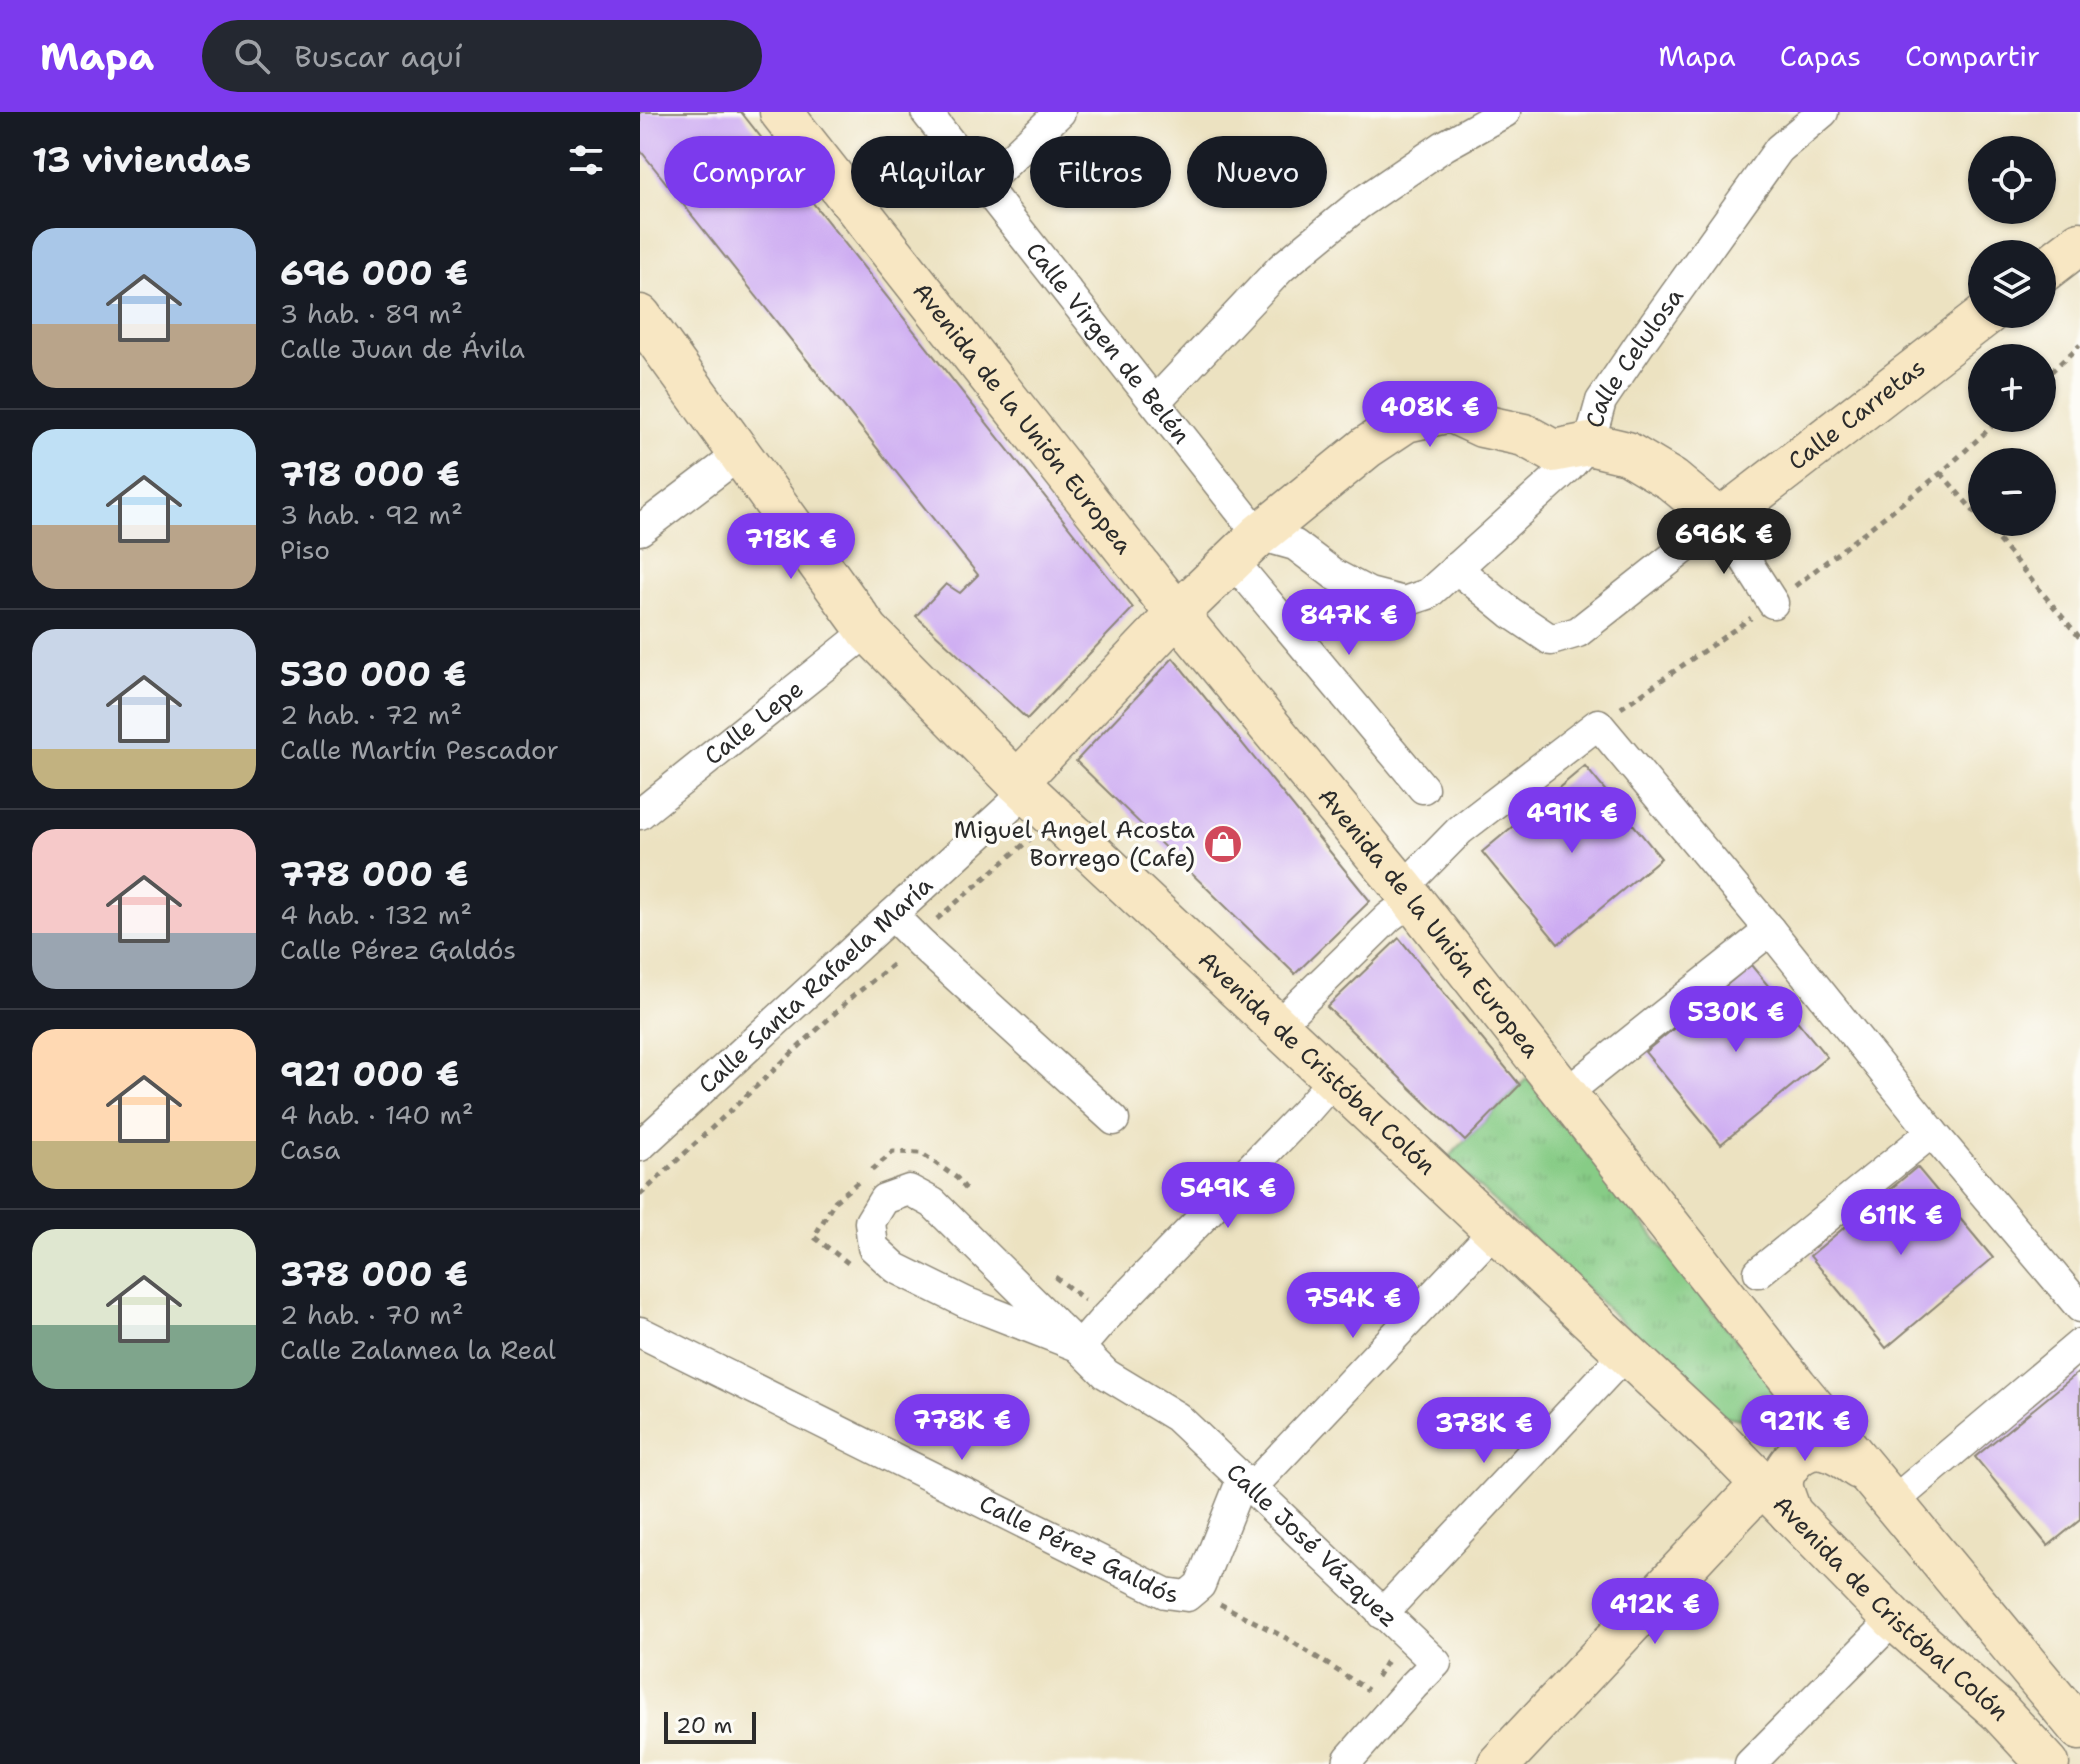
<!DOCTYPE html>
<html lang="es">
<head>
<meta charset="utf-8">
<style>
  :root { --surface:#171b24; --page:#242831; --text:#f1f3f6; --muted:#9ea1a6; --line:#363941; --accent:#7c3aed }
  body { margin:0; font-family:"Shantell Sans",sans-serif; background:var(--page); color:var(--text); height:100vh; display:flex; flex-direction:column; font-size:30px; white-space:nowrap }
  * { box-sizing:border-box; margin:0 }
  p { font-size:26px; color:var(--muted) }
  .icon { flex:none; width:44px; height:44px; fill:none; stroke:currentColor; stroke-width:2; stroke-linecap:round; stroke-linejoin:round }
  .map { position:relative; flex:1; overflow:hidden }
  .panel { display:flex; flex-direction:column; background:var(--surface); width:640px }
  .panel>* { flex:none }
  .guide { position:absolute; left:24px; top:24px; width:760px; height:72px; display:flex; gap:16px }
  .fabs { position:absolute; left:1328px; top:24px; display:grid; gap:16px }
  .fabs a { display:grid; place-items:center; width:88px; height:88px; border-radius:50%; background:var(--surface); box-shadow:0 2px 6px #0004; font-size:40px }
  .scale { position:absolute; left:24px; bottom:20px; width:92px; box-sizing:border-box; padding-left:8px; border:4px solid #2b2b2b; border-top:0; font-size:22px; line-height:28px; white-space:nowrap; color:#2b2b2b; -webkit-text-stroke:6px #fdfcf7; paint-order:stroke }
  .price { position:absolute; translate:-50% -68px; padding:0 18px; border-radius:28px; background:var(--accent); color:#fff; font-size:26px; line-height:52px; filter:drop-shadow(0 2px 4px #0008) }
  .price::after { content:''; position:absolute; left:50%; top:48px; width:24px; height:18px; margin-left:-12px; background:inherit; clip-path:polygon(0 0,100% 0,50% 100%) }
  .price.on { background:#222; color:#fff }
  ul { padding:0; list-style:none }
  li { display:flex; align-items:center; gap:24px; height:200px; padding:0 32px }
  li+li { border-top:2px solid var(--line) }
  li span { display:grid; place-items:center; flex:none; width:224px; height:160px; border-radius:24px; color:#555 }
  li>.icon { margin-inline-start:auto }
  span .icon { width:96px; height:96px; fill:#fffc; stroke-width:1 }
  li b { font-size:34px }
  h2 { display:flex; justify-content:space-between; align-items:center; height:96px; padding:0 32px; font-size:34px }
  .pill { padding:0 28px; border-radius:36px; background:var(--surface); box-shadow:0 2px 6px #0004; font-size:28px; line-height:72px }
  .pill.on { background:var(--accent); color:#fff }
  header { display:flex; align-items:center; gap:48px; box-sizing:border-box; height:112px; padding:0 40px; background:var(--accent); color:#fff }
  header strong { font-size:38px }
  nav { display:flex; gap:44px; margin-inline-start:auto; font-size:28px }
  .search { width:560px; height:72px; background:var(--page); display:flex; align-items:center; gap:20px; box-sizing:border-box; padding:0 28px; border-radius:44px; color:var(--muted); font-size:30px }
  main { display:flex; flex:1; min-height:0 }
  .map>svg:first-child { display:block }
  .grass { fill:url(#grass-tufts); stroke:#597c58; stroke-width:2 }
  .building { fill:#cdacf2 }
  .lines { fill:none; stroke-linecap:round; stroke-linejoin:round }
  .street-casing { stroke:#8c8676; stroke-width:33 }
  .secondary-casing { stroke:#8c8676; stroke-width:45 }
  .path { stroke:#8c8676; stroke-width:5; stroke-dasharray:6 6; stroke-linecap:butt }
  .street { stroke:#fff; stroke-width:30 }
  .secondary { stroke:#f8e7c3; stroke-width:42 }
  .labels { text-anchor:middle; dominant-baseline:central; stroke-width:7; stroke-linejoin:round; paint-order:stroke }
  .street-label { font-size:24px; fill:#2b2b2b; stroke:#fdfcf7 }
  .poi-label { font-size:24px; fill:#2b2b2b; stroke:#fdfcf7; text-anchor:end }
</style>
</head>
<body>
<header>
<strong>Mapa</strong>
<div class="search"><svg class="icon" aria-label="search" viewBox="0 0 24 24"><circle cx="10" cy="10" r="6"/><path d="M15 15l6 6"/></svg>Buscar aquí</div>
<nav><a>Mapa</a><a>Capas</a><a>Compartir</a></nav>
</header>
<main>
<section class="panel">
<h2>13 viviendas<svg class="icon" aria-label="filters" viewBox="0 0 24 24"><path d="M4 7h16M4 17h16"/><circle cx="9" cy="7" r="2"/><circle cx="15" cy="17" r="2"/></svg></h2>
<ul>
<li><span style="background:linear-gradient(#a9c7e8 60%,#b9a48a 0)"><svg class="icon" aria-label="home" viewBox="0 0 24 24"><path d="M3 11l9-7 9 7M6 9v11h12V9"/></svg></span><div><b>696 000 €</b><p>3 hab. · 89 m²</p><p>Calle Juan de Ávila</p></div></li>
<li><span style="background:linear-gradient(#bfe0f5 60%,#b9a48a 0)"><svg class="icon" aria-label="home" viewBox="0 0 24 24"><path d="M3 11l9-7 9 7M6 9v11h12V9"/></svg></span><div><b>718 000 €</b><p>3 hab. · 92 m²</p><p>Piso</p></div></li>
<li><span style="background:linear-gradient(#c9d6e8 75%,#c2b280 0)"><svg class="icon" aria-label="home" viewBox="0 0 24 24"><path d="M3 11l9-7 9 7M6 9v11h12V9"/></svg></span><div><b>530 000 €</b><p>2 hab. · 72 m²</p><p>Calle Martín Pescador</p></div></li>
<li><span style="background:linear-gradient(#f6c9c9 65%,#9aa5b1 0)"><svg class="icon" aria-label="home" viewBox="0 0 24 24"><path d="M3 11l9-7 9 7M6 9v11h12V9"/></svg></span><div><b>778 000 €</b><p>4 hab. · 132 m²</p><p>Calle Pérez Galdós</p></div></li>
<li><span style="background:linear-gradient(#ffd9b3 70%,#c2b280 0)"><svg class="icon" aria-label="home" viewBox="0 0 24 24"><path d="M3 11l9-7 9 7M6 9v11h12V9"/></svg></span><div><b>921 000 €</b><p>4 hab. · 140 m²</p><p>Casa</p></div></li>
<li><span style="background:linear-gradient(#dfe7d0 60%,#7fa58c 0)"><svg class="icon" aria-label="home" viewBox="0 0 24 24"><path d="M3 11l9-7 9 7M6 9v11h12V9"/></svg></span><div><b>378 000 €</b><p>2 hab. · 70 m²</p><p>Calle Zalamea la Real</p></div></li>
</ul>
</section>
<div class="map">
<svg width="1440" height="1652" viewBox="0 0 1440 1652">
  <defs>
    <pattern id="grass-tufts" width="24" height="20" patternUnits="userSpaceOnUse" patternTransform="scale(2)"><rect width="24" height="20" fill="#87cc86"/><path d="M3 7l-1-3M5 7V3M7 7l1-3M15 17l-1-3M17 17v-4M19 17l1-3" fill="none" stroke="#75af74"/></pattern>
  </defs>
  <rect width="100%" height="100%" fill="#fdfcf7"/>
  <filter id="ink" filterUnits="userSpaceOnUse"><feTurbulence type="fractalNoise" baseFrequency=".0125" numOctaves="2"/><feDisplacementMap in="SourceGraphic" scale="16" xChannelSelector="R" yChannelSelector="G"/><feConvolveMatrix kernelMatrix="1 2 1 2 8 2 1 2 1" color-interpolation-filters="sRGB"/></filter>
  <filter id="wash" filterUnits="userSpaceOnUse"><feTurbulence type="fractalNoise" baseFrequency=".006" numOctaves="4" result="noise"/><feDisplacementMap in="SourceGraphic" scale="32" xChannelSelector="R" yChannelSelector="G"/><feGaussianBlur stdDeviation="1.8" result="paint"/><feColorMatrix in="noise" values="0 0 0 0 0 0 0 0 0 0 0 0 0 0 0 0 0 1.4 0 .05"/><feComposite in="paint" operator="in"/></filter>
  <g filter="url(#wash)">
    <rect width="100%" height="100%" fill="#ece2c1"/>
    <!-- grass -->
    <path class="grass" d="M887,966L1136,1277L1125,1312L1080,1303L808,1046Z"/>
    <g id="blocks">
      <!-- building -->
      <path class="building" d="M0,0H101L493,496L387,607L276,504L306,472L320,481L338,463L0,38Z
        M533,546L730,789L655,862L436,649Z
        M945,654L1021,746L918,832L842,740Z
        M759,826L880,973L825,1029L687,895Z
        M1111,853L1187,945L1081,1032L1005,940Z
        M1277,1055L1353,1146L1246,1236L1170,1144Z
        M1440,1259V1408L1408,1434L1335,1345Z"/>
    </g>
  </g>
  <g filter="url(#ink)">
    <use href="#blocks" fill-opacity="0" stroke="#8c8676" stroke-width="2"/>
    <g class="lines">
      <!-- street casing -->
      <g class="street-casing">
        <g id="street">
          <path id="s1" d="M286,0L619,423L655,433L695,463L729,481L764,490L788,482L929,355L949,332L961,289L1001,230L1139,37L1183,0"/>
          <path d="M344,72L420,0"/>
          <path d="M515,290L641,156L719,92L804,34L865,0"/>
          <path d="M0,418L100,342"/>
          <path d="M593,449L783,676"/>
          <path d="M816,456L871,501L911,528L938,520L1080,408L1133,491"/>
          <path id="s2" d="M0,702L228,519"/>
          <path d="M763,776L820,718L958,612L1130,818L1292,1020L1440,1195"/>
          <path d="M252,803L280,831L474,1008"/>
          <path d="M638,913L749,805L772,788"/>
          <path d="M925,982L1130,818"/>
          <path id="s3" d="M0,1034L387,679"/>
          <path d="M1119,1160L1292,1020"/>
          <path id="s4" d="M0,1220L525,1481L547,1484L560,1473L602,1367"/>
          <path id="s5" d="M440,1235L325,1190L256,1156L233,1135L230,1110L244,1087L269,1078L293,1091L466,1262L537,1305L796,1551L773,1574L709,1647L708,1652"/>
          <path d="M440,1235L466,1205L667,998L695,966"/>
          <path d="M611,1376L855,1118"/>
          <path d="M1253,1390L1440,1232"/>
          <path d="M742,1502L986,1241"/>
          <path d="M1110,1652L1254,1507"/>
        </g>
      </g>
      <!-- secondary casing -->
      <g class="secondary-casing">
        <g id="secondary">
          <path id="s6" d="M141,0L537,502L763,776L1156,1274L1440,1617"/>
          <path d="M1402,160L1440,131"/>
          <path id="s7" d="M0,204L228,519L377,670L1082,1331L1254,1507L1359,1599L1408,1652"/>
          <path id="s8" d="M377,670L537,502L619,423L727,335L766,309L810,299L842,314L884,323L913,339L949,332L987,341L1032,368L1080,408L1347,202"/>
          <path d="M1150,1401C1148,1392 1141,1379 1142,1370C1142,1362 1148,1354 1153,1348C1175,1325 1199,1341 1219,1356"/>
          <path d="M859,1652L1123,1371"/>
        </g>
      </g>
      <!-- path -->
      <path class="path" d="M1402,268L1440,233
        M1301,361L1342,409
        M1343,410L1440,526
        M1155,474L1301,361L1361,306
        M981,596L1111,506
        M297,807L390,727
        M232,1058L253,1040L281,1041L317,1066L326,1077
        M0,1083L211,886L257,849
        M208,1151L174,1125L195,1089L218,1070
        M415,1165L445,1188
        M580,1492L648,1527L728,1578
        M737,1565L748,1547"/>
      <!-- street -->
      <use href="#street" class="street"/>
      <!-- secondary -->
      <use href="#secondary" class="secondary"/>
    </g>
  </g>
  <!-- icons -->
  <defs>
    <g id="shop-disc" transform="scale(2)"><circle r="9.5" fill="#d1495b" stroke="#fdfcf7"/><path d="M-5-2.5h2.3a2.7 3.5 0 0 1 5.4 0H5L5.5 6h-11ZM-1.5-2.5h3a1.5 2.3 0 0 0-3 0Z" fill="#fff"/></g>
  </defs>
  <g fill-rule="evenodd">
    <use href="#shop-disc" x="583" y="732"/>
  </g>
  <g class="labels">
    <!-- street labels -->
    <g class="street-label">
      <text stroke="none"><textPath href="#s1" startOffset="294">Calle Virgen de Belén</textPath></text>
      <text stroke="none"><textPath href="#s1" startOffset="1044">Calle Celulosa</textPath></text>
      <text stroke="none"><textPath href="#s8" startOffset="1052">Calle Carretas</textPath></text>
      <text stroke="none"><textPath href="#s6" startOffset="390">Avenida de la Unión Europea</textPath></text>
      <text stroke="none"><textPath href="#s2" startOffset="146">Calle Lepe</textPath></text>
      <text stroke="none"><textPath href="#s6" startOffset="1038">Avenida de la Unión Europea</textPath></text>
      <text stroke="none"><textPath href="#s3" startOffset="238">Calle Santa Rafaela María</textPath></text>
      <text stroke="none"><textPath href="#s7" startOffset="1012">Avenida de Cristóbal Colón</textPath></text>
      <text stroke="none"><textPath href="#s4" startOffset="490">Calle Pérez Galdós</textPath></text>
      <text stroke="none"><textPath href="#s5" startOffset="850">Calle José Vázquez</textPath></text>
      <text stroke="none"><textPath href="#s7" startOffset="1804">Avenida de Cristóbal Colón</textPath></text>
    </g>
    <!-- poi labels -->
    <g class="poi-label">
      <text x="555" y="718">Miguel Angel Acosta<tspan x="555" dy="28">Borrego (Cafe)</tspan></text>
    </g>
  </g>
</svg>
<div class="fabs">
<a><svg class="icon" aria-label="locate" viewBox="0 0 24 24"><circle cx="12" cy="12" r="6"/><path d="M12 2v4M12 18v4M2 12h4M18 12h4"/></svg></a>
<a><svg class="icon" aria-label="layers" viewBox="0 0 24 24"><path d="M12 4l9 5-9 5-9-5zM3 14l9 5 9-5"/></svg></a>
<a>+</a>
<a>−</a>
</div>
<div class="scale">20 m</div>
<b class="price" style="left:790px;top:337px">408K €</b>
<b class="price on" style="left:1084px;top:464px">696K €</b>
<b class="price" style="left:151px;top:469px">718K €</b>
<b class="price" style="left:709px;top:545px">847K €</b>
<b class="price" style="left:932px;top:743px">491K €</b>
<b class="price" style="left:1096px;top:942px">530K €</b>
<b class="price" style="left:588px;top:1118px">549K €</b>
<b class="price" style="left:1261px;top:1145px">611K €</b>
<b class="price" style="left:713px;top:1228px">754K €</b>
<b class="price" style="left:322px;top:1350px">778K €</b>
<b class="price" style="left:1165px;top:1351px">921K €</b>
<b class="price" style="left:844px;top:1353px">378K €</b>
<b class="price" style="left:1015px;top:1534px">412K €</b>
<div class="guide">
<a class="pill on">Comprar</a>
<a class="pill">Alquilar</a>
<a class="pill">Filtros</a>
<a class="pill">Nuevo</a>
</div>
</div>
</main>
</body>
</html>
